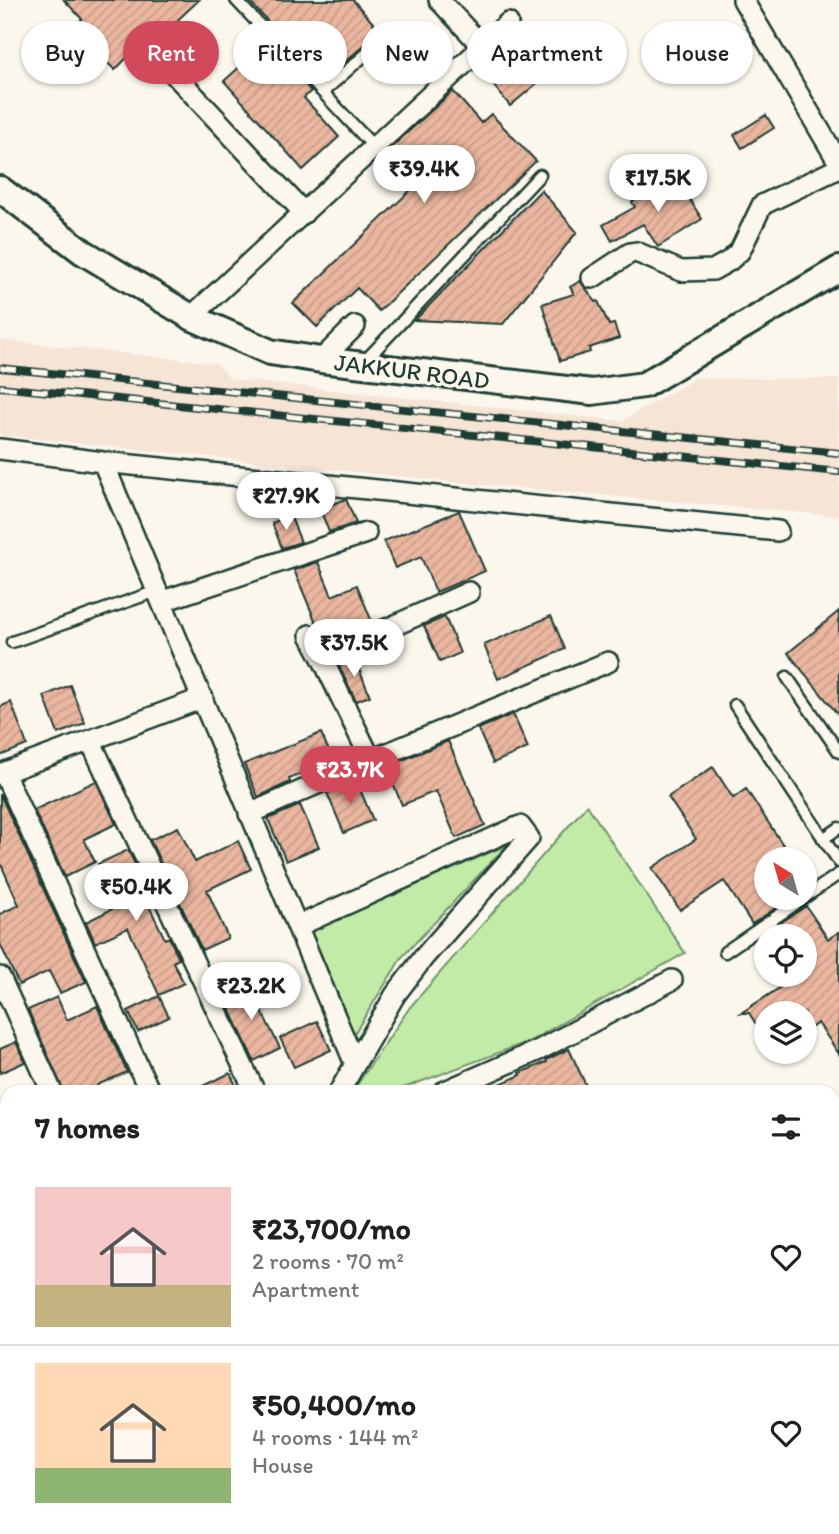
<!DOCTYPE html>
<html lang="en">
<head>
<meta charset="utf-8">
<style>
  :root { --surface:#fff; --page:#f2f2f2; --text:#202124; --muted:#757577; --line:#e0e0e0; --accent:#d1495b }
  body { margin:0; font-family:Itim,sans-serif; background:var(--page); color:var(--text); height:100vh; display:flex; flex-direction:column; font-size:26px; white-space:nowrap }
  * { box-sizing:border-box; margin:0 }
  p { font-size:23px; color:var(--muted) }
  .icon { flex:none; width:38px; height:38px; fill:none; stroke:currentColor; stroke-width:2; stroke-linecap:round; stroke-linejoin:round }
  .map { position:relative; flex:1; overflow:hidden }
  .side { position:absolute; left:0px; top:1085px; width:840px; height:450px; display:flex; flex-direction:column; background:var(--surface); border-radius:21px 21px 0 0; box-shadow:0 2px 5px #0004 }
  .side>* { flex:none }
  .top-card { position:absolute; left:21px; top:21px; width:798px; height:63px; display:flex; gap:14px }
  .needle { width:46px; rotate:323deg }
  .tools { position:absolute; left:754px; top:847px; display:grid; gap:14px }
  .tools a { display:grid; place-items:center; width:63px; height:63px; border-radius:50%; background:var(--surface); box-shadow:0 2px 5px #0004; font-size:35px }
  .price { position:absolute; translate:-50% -60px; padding:0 16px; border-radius:24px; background:#fff; color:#222; font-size:23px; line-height:46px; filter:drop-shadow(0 2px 4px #0008) }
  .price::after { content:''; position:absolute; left:50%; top:42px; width:21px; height:16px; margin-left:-10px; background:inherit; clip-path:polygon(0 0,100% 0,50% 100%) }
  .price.selected { background:var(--accent); color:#fff }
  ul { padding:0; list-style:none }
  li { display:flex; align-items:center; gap:21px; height:175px; padding:0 35px }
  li+li { border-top:2px solid var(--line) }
  li span { display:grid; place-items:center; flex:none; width:196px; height:140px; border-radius:0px; color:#555 }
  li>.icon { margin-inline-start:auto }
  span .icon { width:84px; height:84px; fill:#fffc; stroke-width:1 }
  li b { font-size:30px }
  h2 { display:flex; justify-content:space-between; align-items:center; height:84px; padding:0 35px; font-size:30px }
  .tag { padding:0 24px; border-radius:32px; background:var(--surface); box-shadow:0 2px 5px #0004; font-size:24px; line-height:63px }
  .tag.selected { background:var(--accent); color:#fff }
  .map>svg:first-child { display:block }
  .built { fill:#f6e4d5 }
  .grass { fill:url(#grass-tufts); stroke:#70946e; stroke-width:2 }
  .park { fill:#c2eba7; stroke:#70946e; stroke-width:2 }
  .building { fill:url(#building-hatch); stroke:#1f3d34; stroke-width:2 }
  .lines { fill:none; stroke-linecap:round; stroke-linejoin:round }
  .service-casing { stroke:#1f3d34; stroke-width:15 }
  .minor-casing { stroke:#1f3d34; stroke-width:24 }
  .tertiary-casing { stroke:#1f3d34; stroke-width:30 }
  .service { stroke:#fbf7ec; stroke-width:10 }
  .minor { stroke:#fbf7ec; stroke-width:19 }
  .tertiary { stroke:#fbf7ec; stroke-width:24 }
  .rail-casing { stroke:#1f3d34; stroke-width:8 }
  .rail { stroke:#fbf7ec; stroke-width:5; stroke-dasharray:16; stroke-linecap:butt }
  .labels { text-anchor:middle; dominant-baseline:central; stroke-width:7; stroke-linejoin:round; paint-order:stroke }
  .street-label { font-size:24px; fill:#1f3d34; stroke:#fbf7ec }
</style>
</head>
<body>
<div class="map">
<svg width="839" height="1534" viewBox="0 0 839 1534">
  <defs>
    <pattern id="grass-tufts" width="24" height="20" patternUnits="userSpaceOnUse" patternTransform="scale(1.75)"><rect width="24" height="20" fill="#c2eba7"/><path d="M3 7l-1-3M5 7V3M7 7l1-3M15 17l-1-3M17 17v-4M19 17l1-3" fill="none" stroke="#a6ca90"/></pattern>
    <pattern id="building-hatch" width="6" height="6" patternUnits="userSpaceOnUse" patternTransform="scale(1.75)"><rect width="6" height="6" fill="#ebb69f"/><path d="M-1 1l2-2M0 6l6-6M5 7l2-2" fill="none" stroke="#c99d8a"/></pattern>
  </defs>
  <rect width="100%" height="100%" fill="#fbf7ec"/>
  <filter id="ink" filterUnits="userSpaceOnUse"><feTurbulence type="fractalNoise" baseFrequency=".0143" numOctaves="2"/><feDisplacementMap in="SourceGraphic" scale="14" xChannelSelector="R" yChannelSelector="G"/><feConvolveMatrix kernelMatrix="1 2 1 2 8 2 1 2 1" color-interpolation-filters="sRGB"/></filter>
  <g filter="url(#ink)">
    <!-- built -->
    <path class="built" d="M0,340L216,363L230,379L622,421L696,378L839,379V516L472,484L0,435Z"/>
    <!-- grass -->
    <path class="grass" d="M78,1528H220L224,1534H80Z"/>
    <!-- park -->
    <path class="park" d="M587,805L685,953L530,1041L393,1092H352L410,1007Z
      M507,845L402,957L354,1034L311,931Z"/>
    <!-- building -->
    <path class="building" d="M64,0H199L151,45L145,39L115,70L72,29L82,19Z
      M248,0H353L380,31L323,81Z
      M266,43L311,91L304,98L339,137L303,170L224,81Z
      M507,49L525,70L536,60L548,74L510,106L481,70Z
      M453,91L481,123L491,114L536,161L379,311L357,288L317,327L293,303L414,187L385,153Z
      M766,115L774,128L742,148L734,135Z
      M677,176L685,190L684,191L702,219L658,247L643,224L612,241L603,225L635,207L632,202Z
      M541,190L577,232L503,324L415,320Z
      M580,281L596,302L598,301L609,325L614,324L619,338L589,348L590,352L560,361L542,304L574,294L570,287Z
      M346,499L356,523L329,532L320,509Z
      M459,511L485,571L436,592L421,557L395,568L384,541Z
      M290,515L301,542L282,548L272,523Z
      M318,562L332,596L357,585L372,622L328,642L317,625L294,570Z
      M839,611V716L788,653Z
      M551,616L565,649L498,679L484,645Z
      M445,617L460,653L440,662L424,626Z
      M354,657L370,696L356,701L338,664Z
      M70,685L85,723L58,734L44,696Z
      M11,702L27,745L0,756V707Z
      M513,714L528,748L493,763L478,729Z
      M321,733L333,760L289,779L290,782L258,797L244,764Z
      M448,741L485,825L456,838L436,791L402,805L386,767Z
      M713,767L733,798L746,789L787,851L774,859H766V898H791L752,924L724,881L680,910L652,868L696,839L668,797Z
      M356,780L373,820L344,833L327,793Z
      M96,781L116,824L84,839L95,862L65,877L34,810Z
      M0,794L86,982L60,993L49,971L19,985L0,944V914L19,905L0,862Z
      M300,805L319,847L286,861L268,819Z
      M178,827L195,862L238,841L251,869L207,890L228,938L202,950L150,840Z
      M128,850L139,872L134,875L165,939L169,937L179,959L173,962L184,983L159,995L128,928L95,943L86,922L118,906L98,864Z
      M806,906L828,939L839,932V1054L818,1023L805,1032V1013H766V1040L749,1013H741L790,981L786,975H805V936H761Z
      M247,982L280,1048L254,1061L223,994Z
      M159,996L169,1017L138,1032L128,1011Z
      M57,997L67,1020L97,1006L127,1072L97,1085L100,1092H64L28,1010Z
      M317,1021L331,1050L294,1067L280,1038Z
      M16,1042L25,1062L0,1073V1049Z
      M569,1049L589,1092H481L521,1075L520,1073L547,1062L546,1060Z
      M230,1073L239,1092H190Z"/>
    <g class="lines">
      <!-- service casing -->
      <g class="service-casing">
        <path id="service" d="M236,0L374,147
          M323,92L374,47
          M364,362L540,175
          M12,642L157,591
          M787,677L839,752
          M735,705L839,862
          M823,839L839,828
          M805,897L839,874
          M725,952L804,898
          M0,1512L7,1506
          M70,1528L73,1534"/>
      </g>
      <!-- minor casing -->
      <g class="minor-casing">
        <path id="minor" d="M439,0L482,46
          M743,0L839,163
          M162,61L304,213
          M592,278L630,253L636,252L681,271L713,270L729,261L740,251L762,205L839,168
          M191,317L508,23
          M321,360L355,326
          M0,449L103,462L778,531
          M103,462L355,1064
          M163,601L366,533
          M310,635L322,658
          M91,742L255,1092
          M371,760L608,662
          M4,773L150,1092
          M0,774L203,698
          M249,814L371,760L322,658L469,592
          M298,926L520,826L529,838L424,957L395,995L339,1092
          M0,977L52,1092
          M443,1092L539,1050L672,980
          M0,1251L7,1266
          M0,1397L7,1394
          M833,1440L839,1449
          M229,1528L233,1534
          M333,1528L336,1534
          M438,1528L442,1534
          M555,1528L559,1534
          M636,1528L640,1534
          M775,1528L779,1534"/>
      </g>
      <!-- tertiary casing -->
      <g class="tertiary-casing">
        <path id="tertiary" d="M0,189L83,252L191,317L270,352L321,360L592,392L644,385L839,269"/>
      </g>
      <!-- service -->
      <use href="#service" class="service"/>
      <!-- minor -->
      <use href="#minor" class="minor"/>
      <!-- tertiary -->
      <use href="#tertiary" class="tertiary"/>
      <!-- rail casing -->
      <g class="rail-casing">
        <path id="rail" d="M0,368L839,453
          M0,387L839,472"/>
      </g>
      <!-- rail -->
      <use href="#rail" class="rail"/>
    </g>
  </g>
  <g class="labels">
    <!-- street labels -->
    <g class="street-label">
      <text transform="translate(412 371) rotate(7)">JAKKUR ROAD</text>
    </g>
  </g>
</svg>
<div class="tools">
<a><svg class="needle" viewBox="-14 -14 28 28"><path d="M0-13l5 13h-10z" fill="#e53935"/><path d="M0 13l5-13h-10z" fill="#757577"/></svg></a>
<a><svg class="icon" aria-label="locate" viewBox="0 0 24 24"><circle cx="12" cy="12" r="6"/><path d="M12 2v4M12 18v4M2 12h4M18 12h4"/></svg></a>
<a><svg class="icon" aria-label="layers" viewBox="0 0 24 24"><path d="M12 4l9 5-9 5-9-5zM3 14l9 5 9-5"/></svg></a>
</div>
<b class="price" style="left:424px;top:205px">₹39.4K</b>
<b class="price" style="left:658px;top:214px">₹17.5K</b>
<b class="price" style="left:286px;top:532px">₹27.9K</b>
<b class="price" style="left:354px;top:679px">₹37.5K</b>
<b class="price selected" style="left:350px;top:806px">₹23.7K</b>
<b class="price" style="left:136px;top:923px">₹50.4K</b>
<b class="price" style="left:251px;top:1022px">₹23.2K</b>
<div class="top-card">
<a class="tag">Buy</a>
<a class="tag selected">Rent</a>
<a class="tag">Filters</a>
<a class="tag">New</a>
<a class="tag">Apartment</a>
<a class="tag">House</a>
</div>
<section class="side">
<h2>7 homes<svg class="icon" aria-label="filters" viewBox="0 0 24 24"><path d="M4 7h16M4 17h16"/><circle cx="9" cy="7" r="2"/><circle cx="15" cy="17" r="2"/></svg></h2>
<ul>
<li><span style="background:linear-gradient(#f6c9c9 70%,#c2b280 0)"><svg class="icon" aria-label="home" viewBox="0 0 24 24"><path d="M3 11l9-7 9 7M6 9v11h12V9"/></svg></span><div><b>₹23,700/mo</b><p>2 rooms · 70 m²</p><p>Apartment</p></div><svg class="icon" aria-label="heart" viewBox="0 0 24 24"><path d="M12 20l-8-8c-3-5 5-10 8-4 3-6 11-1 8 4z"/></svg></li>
<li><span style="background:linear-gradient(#ffd9b3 75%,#8fb573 0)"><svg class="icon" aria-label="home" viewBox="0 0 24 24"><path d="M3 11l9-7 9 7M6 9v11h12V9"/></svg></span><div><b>₹50,400/mo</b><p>4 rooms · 144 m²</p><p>House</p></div><svg class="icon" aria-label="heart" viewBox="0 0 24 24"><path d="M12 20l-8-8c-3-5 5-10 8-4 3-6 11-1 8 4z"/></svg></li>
</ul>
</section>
</div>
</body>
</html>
